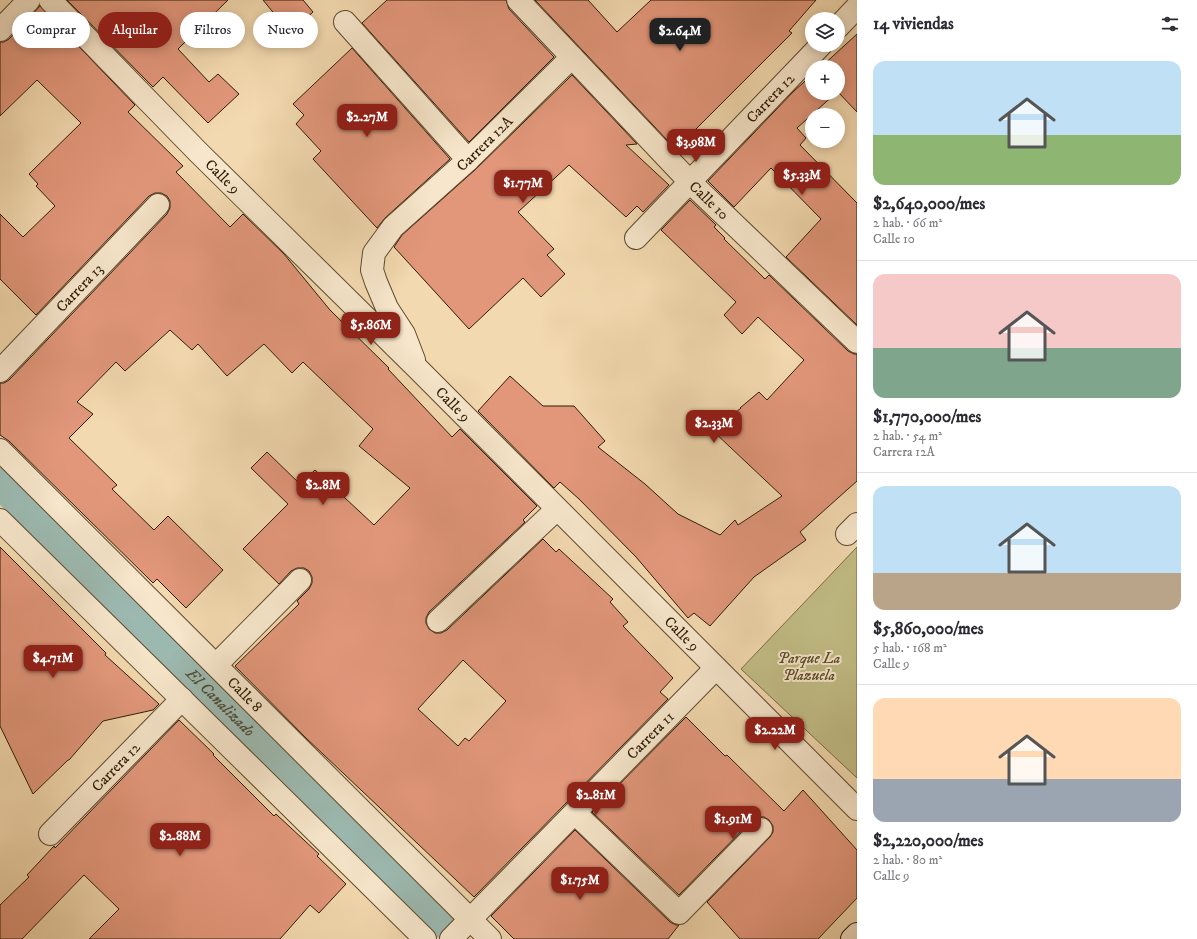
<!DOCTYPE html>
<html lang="es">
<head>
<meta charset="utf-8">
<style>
  :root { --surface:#fff; --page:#f2f2f3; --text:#2b2b33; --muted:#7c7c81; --line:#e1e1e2; --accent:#8f2418 }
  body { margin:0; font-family:"IM FELL DW Pica",serif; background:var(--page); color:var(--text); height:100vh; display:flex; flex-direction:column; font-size:15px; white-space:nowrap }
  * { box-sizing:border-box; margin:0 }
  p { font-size:13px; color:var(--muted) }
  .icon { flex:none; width:22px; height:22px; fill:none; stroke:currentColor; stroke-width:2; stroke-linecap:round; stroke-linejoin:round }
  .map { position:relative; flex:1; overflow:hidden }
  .sheet { display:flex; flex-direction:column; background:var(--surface); width:340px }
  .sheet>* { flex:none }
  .guide { position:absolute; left:12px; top:12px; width:380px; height:36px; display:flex; gap:8px }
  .fabs { position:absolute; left:805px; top:12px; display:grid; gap:8px }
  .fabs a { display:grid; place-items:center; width:40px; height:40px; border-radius:50%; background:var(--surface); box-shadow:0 2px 10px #0003; font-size:20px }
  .price { position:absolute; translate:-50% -34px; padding:0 9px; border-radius:8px; background:var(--accent); color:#fff; font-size:13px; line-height:26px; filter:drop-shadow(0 1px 2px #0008) }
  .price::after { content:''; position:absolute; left:50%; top:24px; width:12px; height:9px; margin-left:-6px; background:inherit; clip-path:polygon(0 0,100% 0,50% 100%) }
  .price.current { background:#222; color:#fff }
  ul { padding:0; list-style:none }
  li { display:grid; align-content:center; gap:8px; height:212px; padding:0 16px }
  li+li { border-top:1px solid var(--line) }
  li span { display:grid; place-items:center; height:124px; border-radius:12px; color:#555 }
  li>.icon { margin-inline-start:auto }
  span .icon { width:72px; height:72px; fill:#fffc; stroke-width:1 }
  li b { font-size:17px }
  h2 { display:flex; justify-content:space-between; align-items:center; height:48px; padding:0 16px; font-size:17px }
  .pill { padding:0 14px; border-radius:18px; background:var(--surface); box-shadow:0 2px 10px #0003; font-size:14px; line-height:36px }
  .pill.current { background:var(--accent); color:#fff }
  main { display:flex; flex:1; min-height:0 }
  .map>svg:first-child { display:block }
  .green { fill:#c2bd86; stroke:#786c46 }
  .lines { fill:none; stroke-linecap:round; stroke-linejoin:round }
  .canal { stroke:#9cb9b0; stroke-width:31 }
  .building { fill:#e2977b; stroke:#2d1c05; fill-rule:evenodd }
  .minor-casing { stroke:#5e4b30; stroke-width:24 }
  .secondary-casing { stroke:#2d1c05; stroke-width:24 }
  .minor { stroke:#f7e6cb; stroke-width:22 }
  .secondary { stroke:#f7e6cb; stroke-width:22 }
  .labels { text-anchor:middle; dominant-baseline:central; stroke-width:4; stroke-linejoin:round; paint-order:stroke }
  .street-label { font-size:15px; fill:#2d1c05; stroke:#f7e6cb }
  .park-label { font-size:15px; font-style:italic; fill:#5a4c2c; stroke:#f7e6cb }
  .water-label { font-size:16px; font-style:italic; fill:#4e4b38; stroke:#f7e6cb }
</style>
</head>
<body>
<main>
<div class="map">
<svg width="857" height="939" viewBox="0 0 857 939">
  <rect width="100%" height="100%" fill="#f3d9af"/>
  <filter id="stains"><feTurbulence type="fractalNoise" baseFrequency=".005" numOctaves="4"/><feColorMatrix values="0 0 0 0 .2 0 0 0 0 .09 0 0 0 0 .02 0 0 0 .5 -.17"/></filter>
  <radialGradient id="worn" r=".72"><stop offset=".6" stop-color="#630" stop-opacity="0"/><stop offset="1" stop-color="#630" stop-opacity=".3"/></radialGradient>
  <!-- green -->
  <path class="green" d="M857,547V778L741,669Z"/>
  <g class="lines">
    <!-- canal -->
    <path class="canal" id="s1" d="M0,483L441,922"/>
  </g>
  <!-- building -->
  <path class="building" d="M67,0H228L178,49L209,82L218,74L239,94L208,123L163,77L153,87Z
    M263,0H303L313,12L290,33Z
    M387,0H506L509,9L554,57L469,142L362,23Z
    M535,0H588L617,32L651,0H816L789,31L792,33L685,140L668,141Z
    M40,6L135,105L128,112L183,166L176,172L230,227L243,214L284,254L330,310L389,368L388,369L452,437L460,429L537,506L523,520L525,522L429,612L426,618V623L429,629L435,633H441L447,630L543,539L556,552L559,549L613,599L610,602L628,622L623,626L673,678L660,692L668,699L474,897L305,737L235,666L299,604L297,601L309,589L312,583V577L309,571L304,568H297L291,571L279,584L243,549L288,504L251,468L267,452L300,484L315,470L374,525L410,488L359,446L373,429L303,362L292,373L264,344L227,376L198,344L192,350L170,330L125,371L116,362L77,402L93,414L69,438L117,485L112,489L154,530L168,516L223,570L186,608L157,579L153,583L9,441L0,435V383H4L9,380L167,214L170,208V201L167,196L161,193H155L149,196L36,315L0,279V214L23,237L55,206L36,186L38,184L29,174L81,123L37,80L0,116V42H4L9,39ZM463,660L506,701L469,741L465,738L458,746L418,709Z
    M857,34V112L838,92V67H821Z
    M352,48L450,159L385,218L377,228L313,159L321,151L296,124L304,115L293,104Z
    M572,75L637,144L626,145L669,185L643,212L637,206L626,217L569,165L518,212L554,249L547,255L565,274L541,297L523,278L469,329L394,247L402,235L476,169Z
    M812,75V93H836L797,128L806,138L800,145L857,203V325L786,257L821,219L771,168L734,207L708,181L794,91Z
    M690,200L716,225L714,227L725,238L724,239L765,279L769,275L848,351L854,354H857V481L800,532L806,540L754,577L710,626L694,613L688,618L636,557L579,499L560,482L554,488L478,411L510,376L543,406H574L605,441L598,447L645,484L678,514L720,535L735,520L738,525L782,496L713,431L741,408H740L759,392L767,400L804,360L758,317L742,334L724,315L736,302L661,230Z
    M0,547L106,653L105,655L159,704L153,710L103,721L69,760H68L33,794L0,726Z
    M686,717L725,756L727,755L784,811L803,790L857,850V898L818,939H740L707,902L770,837L773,832V826L769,820L764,817H758L752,820L679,895L592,812Z
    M179,720L214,754L213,755L274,816L276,814L319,854L317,856L346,884L319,913L310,905L280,939H89L119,909L84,875L22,939H0V905L29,877L27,875L54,846L55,848Z
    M575,830L670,922L676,925H679L668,939H514L491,916Z"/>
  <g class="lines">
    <!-- minor casing -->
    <g class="minor-casing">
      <g id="minor">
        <path id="s2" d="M50,0L198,152L417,368L857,809"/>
        <path id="s3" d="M518,0L690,182L857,342"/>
        <path d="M345,22L468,160"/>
        <path d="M838,27L857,7"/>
        <path d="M0,30L29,0"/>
        <path id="s4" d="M636,238L821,45"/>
        <path id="s5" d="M414,360L404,334L387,308L376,282L372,270L374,253L393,227L468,160L572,57"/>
        <path id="s6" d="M0,371L158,205"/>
        <path id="s7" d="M0,450L490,939"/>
        <path d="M0,520L425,939"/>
        <path d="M847,534L857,524"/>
        <path d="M438,621L557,509"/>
        <path d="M216,665L300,580"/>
        <path d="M575,813L679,913L761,829"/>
        <path id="s8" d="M50,834L182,699"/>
        <path id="s9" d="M451,939L716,668"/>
      </g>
    </g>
    <!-- secondary casing -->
    <g class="secondary-casing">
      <path id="secondary" d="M852,939L857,934"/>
    </g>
    <!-- minor -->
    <use href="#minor" class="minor"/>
    <!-- secondary -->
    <use href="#secondary" class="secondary"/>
  </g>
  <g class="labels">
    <!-- street labels -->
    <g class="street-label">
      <text stroke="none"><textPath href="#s4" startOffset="194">Carrera 12</textPath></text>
      <text stroke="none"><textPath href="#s5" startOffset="273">Carrera 12A</textPath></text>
      <text stroke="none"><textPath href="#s2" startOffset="247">Calle 9</textPath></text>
      <text stroke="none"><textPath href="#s3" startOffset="277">Calle 10</textPath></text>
      <text stroke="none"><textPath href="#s6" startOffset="115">Carrera 13</textPath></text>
      <text stroke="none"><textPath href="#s2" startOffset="571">Calle 9</textPath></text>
      <text stroke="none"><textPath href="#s2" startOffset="895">Calle 9</textPath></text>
      <text stroke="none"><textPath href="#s7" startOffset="346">Calle 8</textPath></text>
      <text stroke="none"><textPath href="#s9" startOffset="285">Carrera 11</textPath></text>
      <text stroke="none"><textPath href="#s8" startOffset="94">Carrera 12</textPath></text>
    </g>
    <!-- park labels -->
    <g class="park-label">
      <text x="809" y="658">Parque La<tspan x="809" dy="17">Plazuela</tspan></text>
    </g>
    <!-- water labels -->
    <g class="water-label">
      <text stroke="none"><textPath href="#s1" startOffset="311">El Canalizado</textPath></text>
    </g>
  </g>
  <rect width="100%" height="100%" filter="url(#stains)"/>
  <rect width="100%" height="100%" fill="url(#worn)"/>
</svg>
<div class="fabs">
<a><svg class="icon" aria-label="layers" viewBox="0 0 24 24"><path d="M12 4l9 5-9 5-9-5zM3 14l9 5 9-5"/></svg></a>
<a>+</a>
<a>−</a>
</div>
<b class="price current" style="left:680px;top:52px">$2.64M</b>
<b class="price" style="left:367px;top:138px">$2.27M</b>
<b class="price" style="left:696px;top:163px">$3.98M</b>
<b class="price" style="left:802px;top:196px">$5.33M</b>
<b class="price" style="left:523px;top:204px">$1.77M</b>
<b class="price" style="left:371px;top:346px">$5.86M</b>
<b class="price" style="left:714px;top:444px">$2.33M</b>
<b class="price" style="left:323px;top:506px">$2.8M</b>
<b class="price" style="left:53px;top:679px">$4.71M</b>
<b class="price" style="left:775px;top:751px">$2.22M</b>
<b class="price" style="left:596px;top:816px">$2.81M</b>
<b class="price" style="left:733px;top:840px">$1.91M</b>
<b class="price" style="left:180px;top:857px">$2.88M</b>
<b class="price" style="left:580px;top:901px">$1.75M</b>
<div class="guide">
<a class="pill">Comprar</a>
<a class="pill current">Alquilar</a>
<a class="pill">Filtros</a>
<a class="pill">Nuevo</a>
</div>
</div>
<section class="sheet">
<h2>14 viviendas<svg class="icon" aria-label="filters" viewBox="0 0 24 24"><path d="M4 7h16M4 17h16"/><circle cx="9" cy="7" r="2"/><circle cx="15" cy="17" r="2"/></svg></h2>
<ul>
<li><span style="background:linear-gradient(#bfe0f5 60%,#8fb573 0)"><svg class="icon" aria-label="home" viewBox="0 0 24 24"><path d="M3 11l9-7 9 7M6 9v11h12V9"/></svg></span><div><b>$2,640,000/mes</b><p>2 hab. · 66 m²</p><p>Calle 10</p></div></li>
<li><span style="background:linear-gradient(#f6c9c9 60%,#7fa58c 0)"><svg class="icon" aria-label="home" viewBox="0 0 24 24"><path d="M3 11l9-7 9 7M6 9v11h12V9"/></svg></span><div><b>$1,770,000/mes</b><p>2 hab. · 54 m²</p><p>Carrera 12A</p></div></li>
<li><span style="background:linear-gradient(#bfe0f5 70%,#b9a48a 0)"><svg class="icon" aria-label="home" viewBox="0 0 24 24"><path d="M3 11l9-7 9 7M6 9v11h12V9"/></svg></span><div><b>$5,860,000/mes</b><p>5 hab. · 168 m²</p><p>Calle 9</p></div></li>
<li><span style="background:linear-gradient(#ffd9b3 65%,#9aa5b1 0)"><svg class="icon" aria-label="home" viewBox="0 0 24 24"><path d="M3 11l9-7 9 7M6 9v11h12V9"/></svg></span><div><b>$2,220,000/mes</b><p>2 hab. · 80 m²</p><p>Calle 9</p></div></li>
</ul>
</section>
</main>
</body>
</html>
